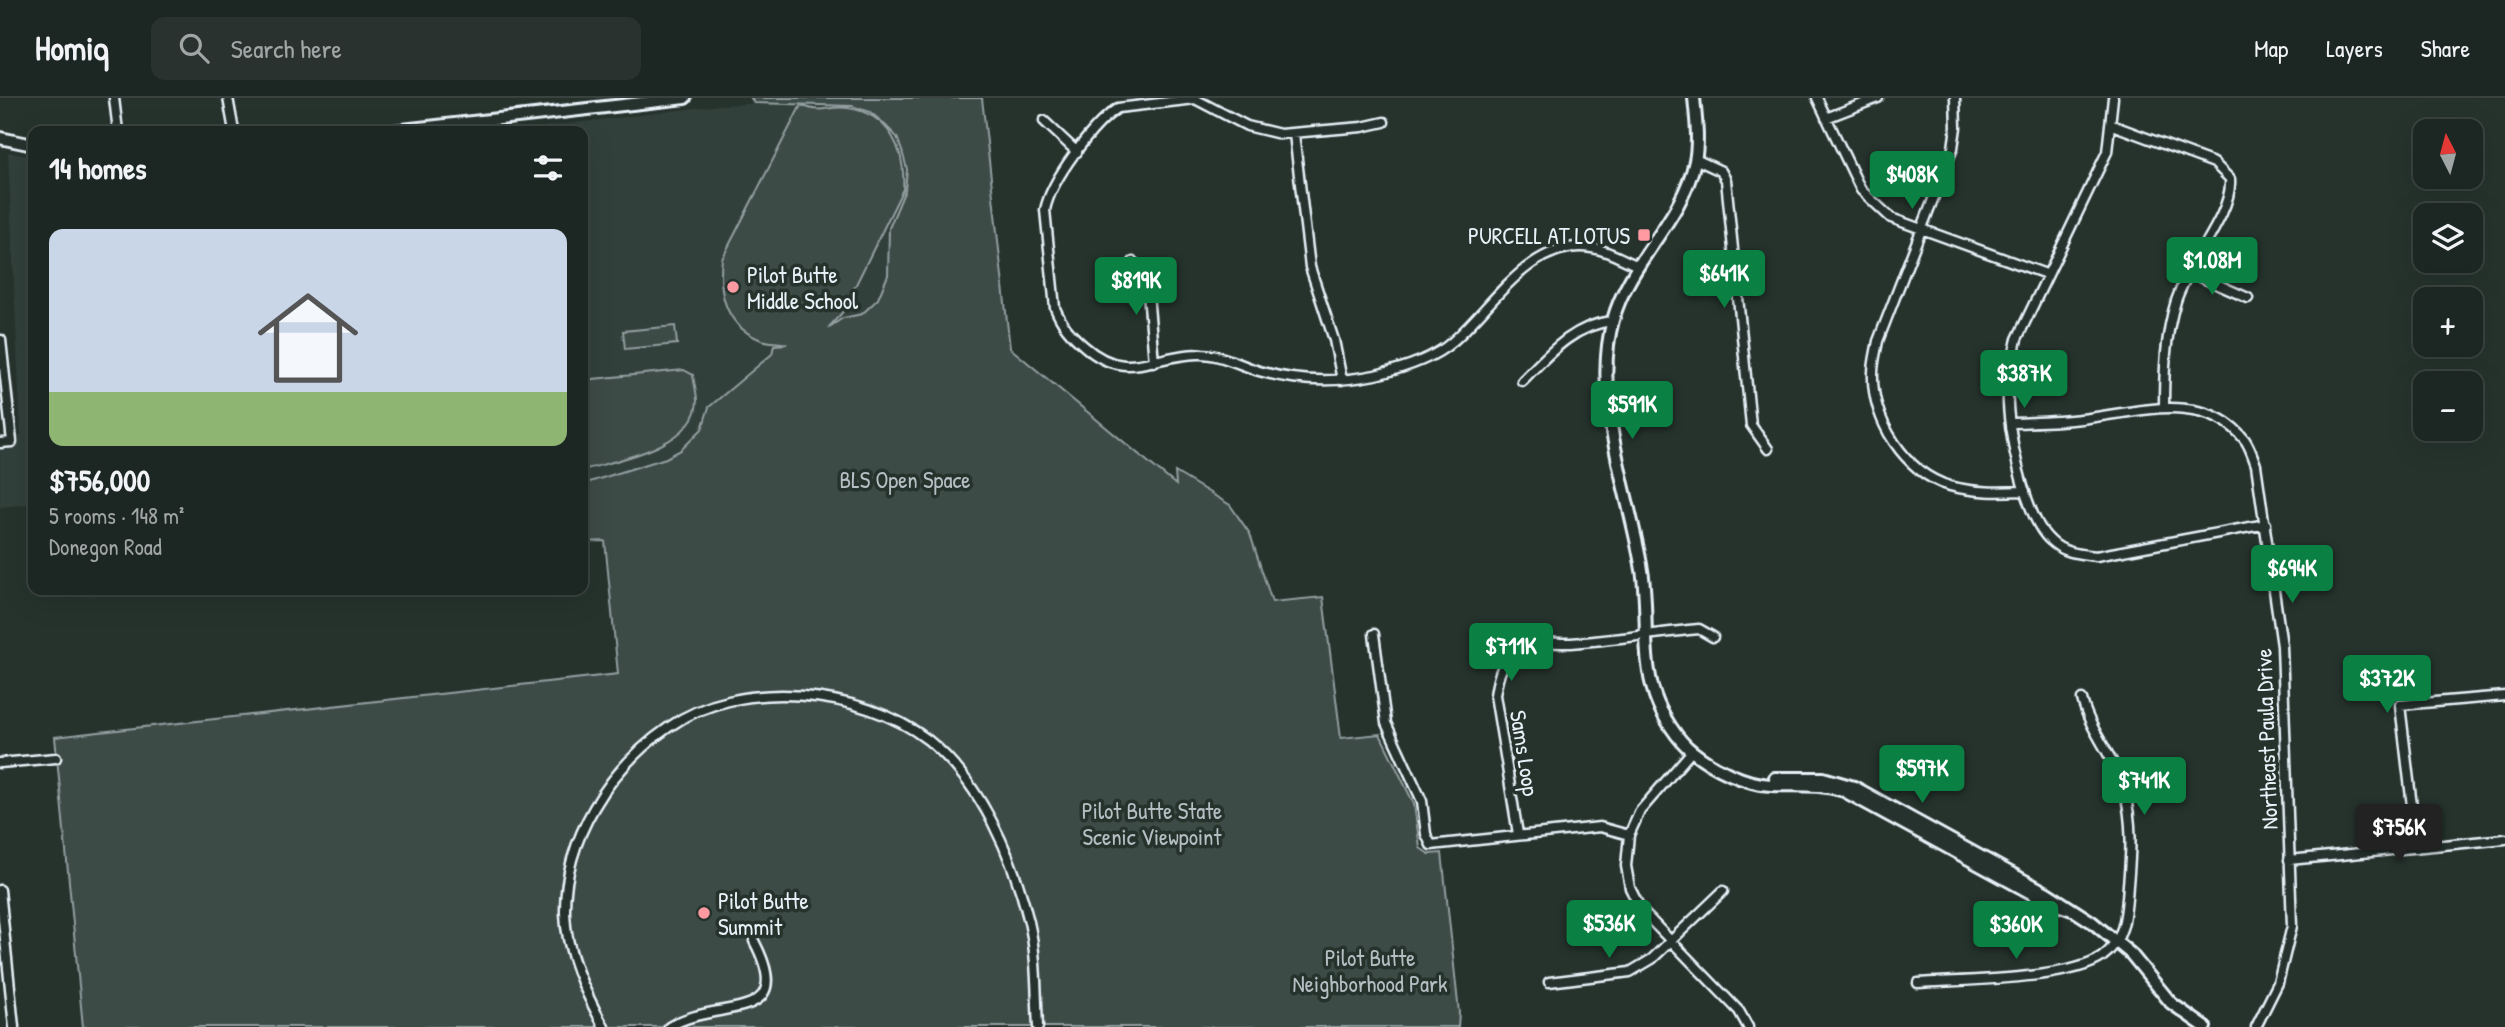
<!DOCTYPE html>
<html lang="en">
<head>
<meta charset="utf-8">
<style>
  :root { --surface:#1c2622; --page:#29322f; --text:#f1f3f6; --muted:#a0a5a5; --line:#3a4340; --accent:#0b8043 }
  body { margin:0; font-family:"Patrick Hand",sans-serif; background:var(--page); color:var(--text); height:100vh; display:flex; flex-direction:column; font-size:26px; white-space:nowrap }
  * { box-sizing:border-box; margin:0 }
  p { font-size:23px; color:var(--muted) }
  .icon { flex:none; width:38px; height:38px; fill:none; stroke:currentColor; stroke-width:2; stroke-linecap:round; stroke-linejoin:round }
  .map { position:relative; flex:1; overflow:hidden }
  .side { position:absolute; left:28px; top:28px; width:560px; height:469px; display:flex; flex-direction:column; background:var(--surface); border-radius:14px; box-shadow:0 7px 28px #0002,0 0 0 2px var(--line) }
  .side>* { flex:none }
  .needle { width:46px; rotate:354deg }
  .controls { position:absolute; left:2413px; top:21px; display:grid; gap:14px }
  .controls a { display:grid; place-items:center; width:70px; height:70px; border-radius:14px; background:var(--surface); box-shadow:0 7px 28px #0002,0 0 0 2px var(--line); font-size:35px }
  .price { position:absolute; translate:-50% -60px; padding:0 16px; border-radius:7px; background:var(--accent); color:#fff; font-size:23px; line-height:46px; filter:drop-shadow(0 2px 4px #0008) }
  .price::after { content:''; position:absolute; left:50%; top:42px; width:21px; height:16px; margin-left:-10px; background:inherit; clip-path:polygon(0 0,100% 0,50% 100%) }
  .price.selected { background:#222; color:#fff }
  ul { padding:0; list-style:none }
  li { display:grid; align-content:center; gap:14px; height:371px; padding:0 21px }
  li span { display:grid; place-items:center; height:217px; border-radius:14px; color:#555 }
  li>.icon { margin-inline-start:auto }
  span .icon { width:126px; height:126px; fill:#fffc; stroke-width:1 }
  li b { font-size:30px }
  h2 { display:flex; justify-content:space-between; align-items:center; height:84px; padding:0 21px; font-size:30px }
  header { display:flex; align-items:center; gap:42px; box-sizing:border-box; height:98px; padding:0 35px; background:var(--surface); border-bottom:2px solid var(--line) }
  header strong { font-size:33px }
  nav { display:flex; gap:38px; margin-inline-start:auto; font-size:24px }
  .search { width:490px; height:63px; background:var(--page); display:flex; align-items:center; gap:18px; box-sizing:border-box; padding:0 24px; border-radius:14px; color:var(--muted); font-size:26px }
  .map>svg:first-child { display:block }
  .built { fill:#333f3a }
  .green { fill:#3e4b47; stroke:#939ea0; stroke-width:2 }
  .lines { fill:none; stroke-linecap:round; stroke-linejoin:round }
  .street-casing { stroke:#e8f1f8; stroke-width:13 }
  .secondary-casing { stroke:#e8f1f8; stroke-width:16 }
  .street { stroke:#26332d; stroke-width:8 }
  .secondary { stroke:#26332d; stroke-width:10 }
  .poi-dot { fill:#ff9aa2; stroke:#26332d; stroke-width:2.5 }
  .labels { text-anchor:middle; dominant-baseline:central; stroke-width:7; stroke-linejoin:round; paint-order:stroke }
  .poi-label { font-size:23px; fill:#e8f1f8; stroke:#26332d; text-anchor:start }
  .park-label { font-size:23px; fill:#b5bfc3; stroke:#26332d }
  .street-label { font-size:23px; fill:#e8f1f8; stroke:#26332d }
</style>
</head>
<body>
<header>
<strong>Homiq</strong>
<div class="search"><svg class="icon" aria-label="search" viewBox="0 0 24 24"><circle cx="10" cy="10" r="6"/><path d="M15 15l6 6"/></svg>Search here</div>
<nav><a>Map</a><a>Layers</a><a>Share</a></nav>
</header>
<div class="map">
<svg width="2505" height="929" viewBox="0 0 2505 929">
  <rect width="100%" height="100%" fill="#26332d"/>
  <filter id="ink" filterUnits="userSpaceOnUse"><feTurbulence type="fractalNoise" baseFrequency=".0143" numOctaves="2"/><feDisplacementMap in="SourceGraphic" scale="14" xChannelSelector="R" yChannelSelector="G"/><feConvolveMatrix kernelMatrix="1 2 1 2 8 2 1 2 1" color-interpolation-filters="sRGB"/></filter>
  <g filter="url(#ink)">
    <!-- built -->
    <path class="built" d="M800,4L852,8L870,14L897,39L902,53L907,71L905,92L889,130L888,177L878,201L862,216L843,220L820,237L805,243L774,247L772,256L709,309L702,331L681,352L666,360L583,386V33H511L720,7Z
      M8,54L33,59V444L29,406L0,409V343L21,337Z
      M38,492H161L39,501Z"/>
    <!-- green -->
    <path class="green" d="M751,0H982L1010,250L1176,387L1175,374L1230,407L1250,436L1272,504L1323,499L1341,640L1380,636L1414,706L1420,750L1429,756L1442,755L1459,915L1458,929H83L55,639L618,576L605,443L583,444V386L666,360L681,352L702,331L709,309L772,256L774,247L787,246C778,244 768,245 759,241C725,227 718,194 722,161L801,7C824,17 826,7 848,10C890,16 906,53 903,91L842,215L828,230L843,220L862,216L878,201L888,177L889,130L905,92L907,71L902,53L897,39L883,25L870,14L852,8L754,5Z
      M675,228L677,246L625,251L623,233Z
      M684,272L693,277C694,285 697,295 697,303C695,349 617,362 583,372V282Z"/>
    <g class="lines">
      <!-- street casing -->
      <g class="street-casing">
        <path id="street" d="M114,0L118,33
          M228,0L234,33
          M1817,0L1861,92L1891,120L2046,176
          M1955,0L1956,29L1953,50L1878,243C1876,254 1873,265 1873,275C1871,321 1905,375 1950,388C1975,395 1999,394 2025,393
          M2113,0L2107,54L2017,241C2013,259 2009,276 2008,294C2006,329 2025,421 2051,443C2063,455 2080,456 2096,458L2266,426
          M1826,20L1878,0
          M1044,23L1077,54
          M1384,24L1362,29L1280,36L1247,28L1195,1L1118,10C1093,26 1051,82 1045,112L1055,210C1062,227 1070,236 1084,248C1126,285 1151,257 1198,256C1218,255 1240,267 1259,273C1297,284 1336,285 1375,277C1401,271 1432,262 1452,244C1492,210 1531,139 1592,150C1607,152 1622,161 1636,167
          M2112,27L2214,65L2230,81C2233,116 2188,165 2176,203C2165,238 2164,274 2164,310
          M1294,36L1310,169L1334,242L1342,282
          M1695,61L1721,73L1726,82L1751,327L1768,351
          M1133,164L1146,173L1154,264
          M2189,174L2248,200
          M1522,283C1548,257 1573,227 1612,223
          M2010,325C2034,324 2058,324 2081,321C2134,315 2206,291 2245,342C2250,349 2253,359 2256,367L2282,548L2292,828L2278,885L2256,929
          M0,345L12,344L1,242
          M1374,536L1386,625L1422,703L1426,736L1431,747L1600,729L1629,737
          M1692,653L1640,713L1629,737L1626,768L1630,790L1641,812L1739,913L1748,929
          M0,665L56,660
          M1518,736L1495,597C1498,577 1503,558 1523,549C1539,541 1554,546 1571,545C1613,542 1656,535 1699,531L1713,539
          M2417,750L2400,607L2505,598
          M2289,762L2505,741
          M0,792L14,929
          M1549,884L1630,874L1652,861L1723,793
          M1918,885C1960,882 2070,882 2102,859C2126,842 2126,813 2128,787C2131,754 2133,724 2124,692C2115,659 2090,634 2082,601
          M604,929C585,894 566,855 565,815C564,741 609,670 669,629C739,579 862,591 928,642C981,684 1013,759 1029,824C1037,858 1036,894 1038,929
          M669,929C716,899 799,929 754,843"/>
      </g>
      <!-- secondary casing -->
      <g class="secondary-casing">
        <path id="secondary" d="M1694,0C1696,20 1699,43 1695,63C1682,123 1629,163 1613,222C1591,301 1629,393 1642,472C1649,513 1641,558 1655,598C1661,616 1678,643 1693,654C1713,670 1745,686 1771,687C1796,688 1819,685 1844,693L2044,802L2072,812
          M393,33L685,0
          M0,40L33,47
          M1775,680H1823L1854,689L2047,795L2092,824L2131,856L2171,905L2205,929"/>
      </g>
      <!-- street -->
      <use href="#street" class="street"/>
      <!-- secondary -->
      <use href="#secondary" class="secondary"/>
    </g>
  </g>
  <!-- markers -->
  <g class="poi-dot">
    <rect x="1637" y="130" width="14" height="14" rx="3.5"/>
    <circle cx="733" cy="189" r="7"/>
    <circle cx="704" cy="815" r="7"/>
  </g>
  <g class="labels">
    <!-- poi labels -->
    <g class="poi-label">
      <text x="1630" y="137" text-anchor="end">PURCELL AT LOTUS</text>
      <text x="747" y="176">Pilot Butte<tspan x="747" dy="26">Middle School</tspan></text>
      <text x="718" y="802">Pilot Butte<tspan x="718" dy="26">Summit</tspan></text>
    </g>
    <!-- park labels -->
    <g class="park-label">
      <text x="905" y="381">BLS Open Space</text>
      <text x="1152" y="712">Pilot Butte State<tspan x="1152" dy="26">Scenic Viewpoint</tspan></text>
      <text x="1370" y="859">Pilot Butte<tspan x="1370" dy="26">Neighborhood Park</tspan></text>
    </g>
    <!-- street labels -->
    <g class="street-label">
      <text transform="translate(2266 641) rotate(-92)">Northeast Paula Drive</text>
      <text transform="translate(1525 655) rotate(81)">Sams Loop</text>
    </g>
  </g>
</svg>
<div class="controls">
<a><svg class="needle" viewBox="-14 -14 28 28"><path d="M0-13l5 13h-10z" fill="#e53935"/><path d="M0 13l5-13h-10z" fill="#a0a5a5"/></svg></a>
<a><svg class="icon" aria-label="layers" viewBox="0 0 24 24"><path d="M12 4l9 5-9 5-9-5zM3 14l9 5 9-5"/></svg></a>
<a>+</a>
<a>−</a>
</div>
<b class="price" style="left:1912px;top:113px">$408K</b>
<b class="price" style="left:2212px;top:199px">$1.08M</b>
<b class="price" style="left:1724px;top:212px">$641K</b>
<b class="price" style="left:1136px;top:219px">$819K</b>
<b class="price" style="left:2024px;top:312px">$387K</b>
<b class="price" style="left:1632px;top:343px">$591K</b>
<b class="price" style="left:2292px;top:507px">$694K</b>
<b class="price" style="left:1511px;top:585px">$711K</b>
<b class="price" style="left:2387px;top:617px">$372K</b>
<b class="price" style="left:1922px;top:707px">$597K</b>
<b class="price" style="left:2144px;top:719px">$741K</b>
<b class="price selected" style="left:2399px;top:766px">$756K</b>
<b class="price" style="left:1609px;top:862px">$536K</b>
<b class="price" style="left:2016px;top:863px">$360K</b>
<section class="side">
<h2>14 homes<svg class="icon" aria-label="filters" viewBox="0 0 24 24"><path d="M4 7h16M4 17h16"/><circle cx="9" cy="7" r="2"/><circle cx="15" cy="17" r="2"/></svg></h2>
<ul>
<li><span style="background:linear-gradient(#c9d6e8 75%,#8fb573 0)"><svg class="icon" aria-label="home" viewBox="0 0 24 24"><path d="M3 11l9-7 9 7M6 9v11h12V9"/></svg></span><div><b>$756,000</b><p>5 rooms · 148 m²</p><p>Donegon Road</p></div></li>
</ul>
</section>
</div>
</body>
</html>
